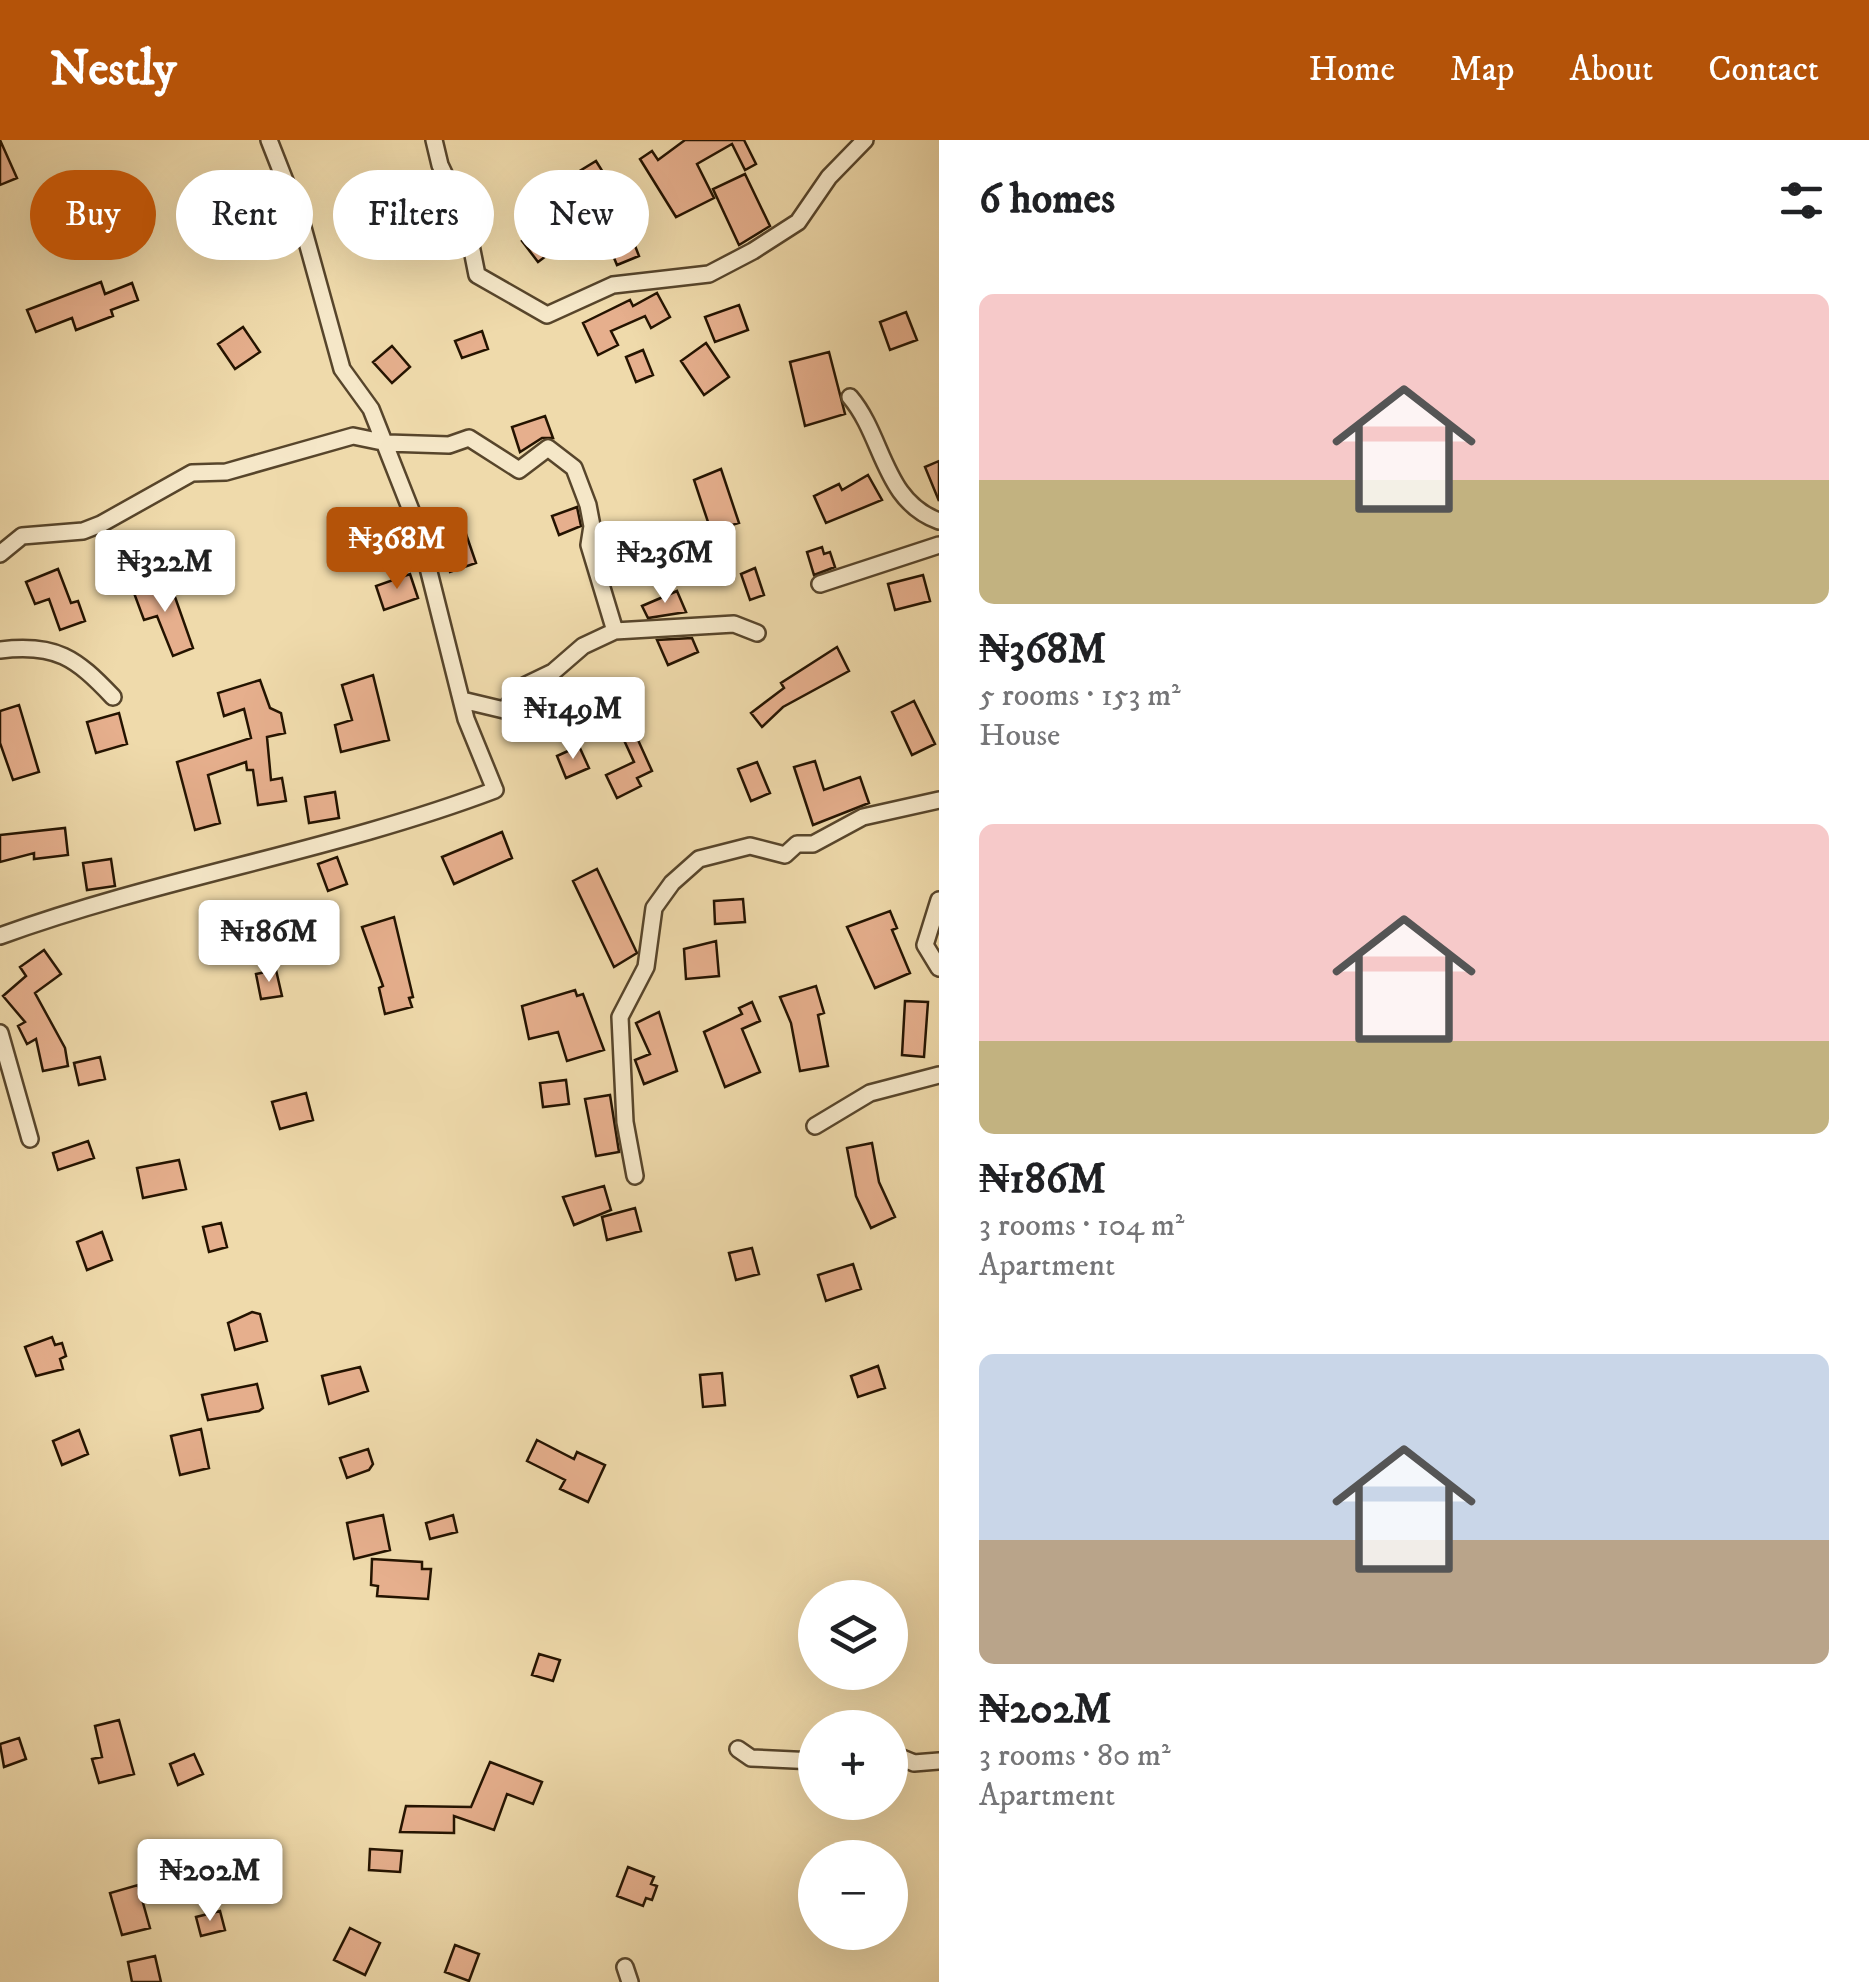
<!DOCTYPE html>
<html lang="en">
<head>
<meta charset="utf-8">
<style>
  :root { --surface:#fff; --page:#f6f6f6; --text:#202124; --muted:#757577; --accent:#b45309 }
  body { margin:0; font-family:"IM FELL DW Pica",serif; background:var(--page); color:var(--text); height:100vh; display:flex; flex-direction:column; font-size:38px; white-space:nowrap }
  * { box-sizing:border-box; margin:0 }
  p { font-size:32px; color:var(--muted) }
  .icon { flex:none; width:55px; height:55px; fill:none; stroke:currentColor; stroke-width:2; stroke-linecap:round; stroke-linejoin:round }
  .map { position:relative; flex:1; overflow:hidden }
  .drawer { display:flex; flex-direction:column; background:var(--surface); width:930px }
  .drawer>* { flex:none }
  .top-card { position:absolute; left:30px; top:30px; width:758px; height:90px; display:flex; gap:20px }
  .controls { position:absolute; left:798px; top:1440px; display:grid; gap:20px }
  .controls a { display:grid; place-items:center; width:110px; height:110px; border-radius:50%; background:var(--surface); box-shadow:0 10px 40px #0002; font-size:50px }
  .price { position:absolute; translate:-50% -85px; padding:0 22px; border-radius:10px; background:#fff; color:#222; font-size:32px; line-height:65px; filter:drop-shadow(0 2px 5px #0008) }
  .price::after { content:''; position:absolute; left:50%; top:60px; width:30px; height:22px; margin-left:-15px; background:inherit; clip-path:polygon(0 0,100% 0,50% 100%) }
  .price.on { background:var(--accent); color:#fff }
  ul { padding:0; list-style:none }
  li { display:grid; align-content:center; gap:20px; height:530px; padding:0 40px }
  li span { display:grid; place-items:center; height:310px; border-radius:15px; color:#555 }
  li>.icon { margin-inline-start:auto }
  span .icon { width:180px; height:180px; fill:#fffc; stroke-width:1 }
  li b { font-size:42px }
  h2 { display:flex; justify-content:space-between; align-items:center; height:120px; padding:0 40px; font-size:42px }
  .pill { padding:0 35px; border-radius:45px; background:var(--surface); box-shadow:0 10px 40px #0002; font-size:35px; line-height:90px }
  .pill.on { background:var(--accent); color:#fff }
  header { display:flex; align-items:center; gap:60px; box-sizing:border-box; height:140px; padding:0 50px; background:var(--accent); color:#fff }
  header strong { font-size:48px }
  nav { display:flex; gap:55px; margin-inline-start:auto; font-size:35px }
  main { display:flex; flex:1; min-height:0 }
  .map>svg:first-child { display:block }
  .building { fill:#e6af8d; stroke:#241300; stroke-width:2.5 }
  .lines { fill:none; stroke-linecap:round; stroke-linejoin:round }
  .minor-casing { stroke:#57452b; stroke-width:20 }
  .minor { stroke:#f5e7c8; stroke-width:15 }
</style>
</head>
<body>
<header>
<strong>Nestly</strong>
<nav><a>Home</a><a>Map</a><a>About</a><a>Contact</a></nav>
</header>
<main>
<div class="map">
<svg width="939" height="1842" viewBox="0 0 939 1842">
  <rect width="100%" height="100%" fill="#efdaab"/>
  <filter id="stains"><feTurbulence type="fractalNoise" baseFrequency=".002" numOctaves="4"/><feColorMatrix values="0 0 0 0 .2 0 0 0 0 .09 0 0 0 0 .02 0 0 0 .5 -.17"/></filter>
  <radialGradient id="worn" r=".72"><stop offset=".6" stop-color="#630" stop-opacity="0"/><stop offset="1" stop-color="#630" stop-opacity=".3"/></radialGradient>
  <!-- building -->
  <path class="building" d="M0,0L17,38L0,45Z
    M685,0H744L756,24L745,30L732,4L697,24L714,58L676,77L640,19L652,11L658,20Z
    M596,21L606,37L558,68L547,51Z
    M745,34L770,86L739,105L713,49Z
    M107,74L110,101L85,104L82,77Z
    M625,80L639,116L617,125L602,89Z
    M546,83L562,104L538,122L522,101Z
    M101,142L105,154L132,143L138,160L111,170L113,176L76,190L72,178L36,192L27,170Z
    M657,153L670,177L651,188L645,176L611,191L618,205L598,215L583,183L630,160L633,166Z
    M739,165L748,190L715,202L705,177Z
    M906,172L917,200L890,210L880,182Z
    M243,187L260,212L235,229L218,204Z
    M482,191L488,209L462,218L455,201Z
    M706,203L729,237L704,255L681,221Z
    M392,206L410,227L392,243L373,222Z
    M643,210L653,235L636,242L626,217Z
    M829,212L845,274L805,286L790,222Z
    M545,276L553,298H542L520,312L512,287Z
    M939,321V361L925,327Z
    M721,329L739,383L711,391L694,340Z
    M868,335L882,360L826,383L814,356L839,344L842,350Z
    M577,367L581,386L559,395L552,376Z
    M466,394L476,423L450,432L440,403Z
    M822,407L824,414L830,412L835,427L814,435L807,412Z
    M755,428L764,455L750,460L741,434Z
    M58,429L71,463L78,461L85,481L60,490L49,459L35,464L26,442Z
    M410,434L418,458L384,470L376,446Z
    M923,435L930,461L895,470L888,444Z
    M169,440L193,508L173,516L157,476L144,480L134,453Z
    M677,451L686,472L648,478L642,466Z
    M692,498L698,512L668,525L657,500Z
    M837,507L849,531L783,567L762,587L751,573L784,548L781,543Z
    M373,535L389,600L341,612L335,585L352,580L342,545Z
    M260,540L270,568L281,573L285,593L267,597L271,640L282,638L286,661L258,665L253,630H247L246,622L208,635L220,683L195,690L177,622L251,598L244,569L224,576L218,553Z
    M914,561L935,604L912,615L892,572Z
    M19,565L39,632L13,640L0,603V571Z
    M119,573L127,604L96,613L87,582Z
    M629,580L652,631L637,638L641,646L617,658L606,635L634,622L617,585Z
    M579,606L589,628L566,638L557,616Z
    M815,621L824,650L860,637L869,663L813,685L794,627Z
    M757,622L770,653L751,661L738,629Z
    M335,652L339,678L309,683L305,657Z
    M65,688L68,715L34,719V713L0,722V695Z
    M502,692L512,718L454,744L442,717Z
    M337,717L347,744L328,751L318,724Z
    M111,719L115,746L87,750L83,723Z
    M597,729L637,813L614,827L573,741Z
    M743,759L745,782L715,784L714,761Z
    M890,771L897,788L892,790L910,833L875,848L847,787Z
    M394,777L413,857L409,858L412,867L385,874L379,848L383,846L362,787Z
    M285,782L289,815L267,817L264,785Z
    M716,801L719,836L686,839L684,809Z
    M44,810L61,834L35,853L65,908L68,926L43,931L36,899L27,904L18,886L25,882L3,856L26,836L20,827Z
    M276,830L282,856L261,859L256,834Z
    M816,846L824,873L818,875L828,926L800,931L791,883L780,857Z
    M575,850L577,856L583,854L604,910L567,921L558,892L529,899L522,866Z
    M905,861L928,862L924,917L902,915Z
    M752,862L760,881L742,889L760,932L725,947L704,892L742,874L739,868Z
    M659,872L677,931L644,944L635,920L650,914L636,883Z
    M100,917L105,939L79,945L74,923Z
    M566,940L569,964L543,967L540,943Z
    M306,953L313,980L280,989L272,962Z
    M610,955L619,1012L596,1016L585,959Z
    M88,1001L94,1018L58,1030L53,1013Z
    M872,1003L879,1042L895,1077L871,1088L856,1056L847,1008Z
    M179,1020L186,1049L143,1058L137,1028Z
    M604,1046L611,1070L574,1085L563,1057Z
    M635,1068L641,1091L607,1100L602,1077Z
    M221,1083L227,1107L209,1112L203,1087Z
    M102,1092L112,1120L87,1130L77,1102Z
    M752,1108L759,1134L736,1140L729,1113Z
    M853,1124L861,1149L826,1161L818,1135Z
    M252,1172L260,1174L267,1201L235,1210L228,1183Z
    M52,1197L55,1205L62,1203L66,1216L60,1219L63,1229L36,1236L25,1207Z
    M878,1226L885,1248L858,1257L851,1236Z
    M360,1227L368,1251L329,1264L322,1236Z
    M722,1233L725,1265L703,1267L700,1235Z
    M257,1244L263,1268L259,1271L208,1280L202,1255Z
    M201,1289L209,1328L180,1335L171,1296Z
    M79,1290L88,1314L62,1325L53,1301Z
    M537,1300L574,1319L577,1312L605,1325L588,1362L560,1349L565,1340L527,1321Z
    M368,1309L373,1324L369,1330L347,1338L340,1318Z
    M383,1375L390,1410L354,1419L347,1383Z
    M453,1375L457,1392L430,1399L426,1383Z
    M372,1419L422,1422V1429H431L428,1459L377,1456L378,1446L371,1445Z
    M539,1514L560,1520L553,1541L532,1535Z
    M119,1580L134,1634L99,1643L92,1619L102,1617L95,1586Z
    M19,1598L26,1619L4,1627L0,1604Z
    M194,1614L203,1634L178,1645L170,1624Z
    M490,1622L542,1642L533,1664L507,1654L494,1690L454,1676V1693L400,1692L406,1666L471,1667Z
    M370,1709L402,1711L400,1732L369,1730Z
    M628,1727L654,1737L651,1744L657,1746L652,1760L646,1758L643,1766L617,1756Z
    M138,1745L150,1788L122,1795L110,1753Z
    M220,1771L225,1790L201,1796L196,1777Z
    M350,1788L380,1803L365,1835L334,1820Z
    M455,1805L479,1814L469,1841L445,1832Z
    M155,1816L161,1842H132L128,1822Z"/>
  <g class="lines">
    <!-- minor casing -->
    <g class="minor-casing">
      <path id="minor" d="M434,0L440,25L466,80L477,135L547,175L613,145L709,134L753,111L798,82L829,37L865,0
        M850,257C884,297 883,361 939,381
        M0,414L22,396L83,391L101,384L192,333L226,332L353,296L387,303L449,305L469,298L519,330L548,308L574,328L588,365L592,386L589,405L615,491
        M820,444L939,405
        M0,510C56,503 76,518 113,557
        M462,560L504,570L526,545L553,532L583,506L615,491L734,484L757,493
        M939,760L925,805L939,828
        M0,796C162,737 334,711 495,650L466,579L418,388L371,269L342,229L302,84L269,0
        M0,893L30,999
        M815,986L870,953L939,935
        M635,1036L625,982L620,877L646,827L654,768L672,743L699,719L750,706L785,715L797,704H813L863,677L939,660
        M738,1609L751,1618L815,1621
        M890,1613L914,1623L939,1621
        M625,1827L630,1842"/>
    </g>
    <!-- minor -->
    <use href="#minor" class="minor"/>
  </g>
  <rect width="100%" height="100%" filter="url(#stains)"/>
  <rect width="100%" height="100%" fill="url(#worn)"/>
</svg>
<div class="controls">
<a><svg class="icon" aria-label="layers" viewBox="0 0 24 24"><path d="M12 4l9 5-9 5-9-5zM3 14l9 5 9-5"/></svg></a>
<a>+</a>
<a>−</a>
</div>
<b class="price on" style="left:397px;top:452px">₦368M</b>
<b class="price" style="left:665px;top:466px">₦236M</b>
<b class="price" style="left:165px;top:475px">₦322M</b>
<b class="price" style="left:573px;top:622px">₦149M</b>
<b class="price" style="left:269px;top:845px">₦186M</b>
<b class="price" style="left:210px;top:1784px">₦202M</b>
<div class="top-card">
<a class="pill on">Buy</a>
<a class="pill">Rent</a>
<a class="pill">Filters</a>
<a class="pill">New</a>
</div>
</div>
<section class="drawer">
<h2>6 homes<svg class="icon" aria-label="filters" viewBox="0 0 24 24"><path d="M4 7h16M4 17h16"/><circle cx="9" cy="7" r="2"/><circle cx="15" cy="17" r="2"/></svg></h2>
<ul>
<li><span style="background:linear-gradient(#f6c9c9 60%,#c2b280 0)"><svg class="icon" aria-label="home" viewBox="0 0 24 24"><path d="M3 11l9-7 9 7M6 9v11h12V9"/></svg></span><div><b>₦368M</b><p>5 rooms · 153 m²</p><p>House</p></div></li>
<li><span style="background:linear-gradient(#f6c9c9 70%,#c2b280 0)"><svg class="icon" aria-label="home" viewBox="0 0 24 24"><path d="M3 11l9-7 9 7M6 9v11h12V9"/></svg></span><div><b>₦186M</b><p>3 rooms · 104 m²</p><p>Apartment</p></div></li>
<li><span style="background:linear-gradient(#c9d6e8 60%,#b9a48a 0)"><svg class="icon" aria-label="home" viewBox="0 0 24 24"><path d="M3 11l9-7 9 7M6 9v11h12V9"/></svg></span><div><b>₦202M</b><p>3 rooms · 80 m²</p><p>Apartment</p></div></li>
</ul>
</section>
</main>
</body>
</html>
